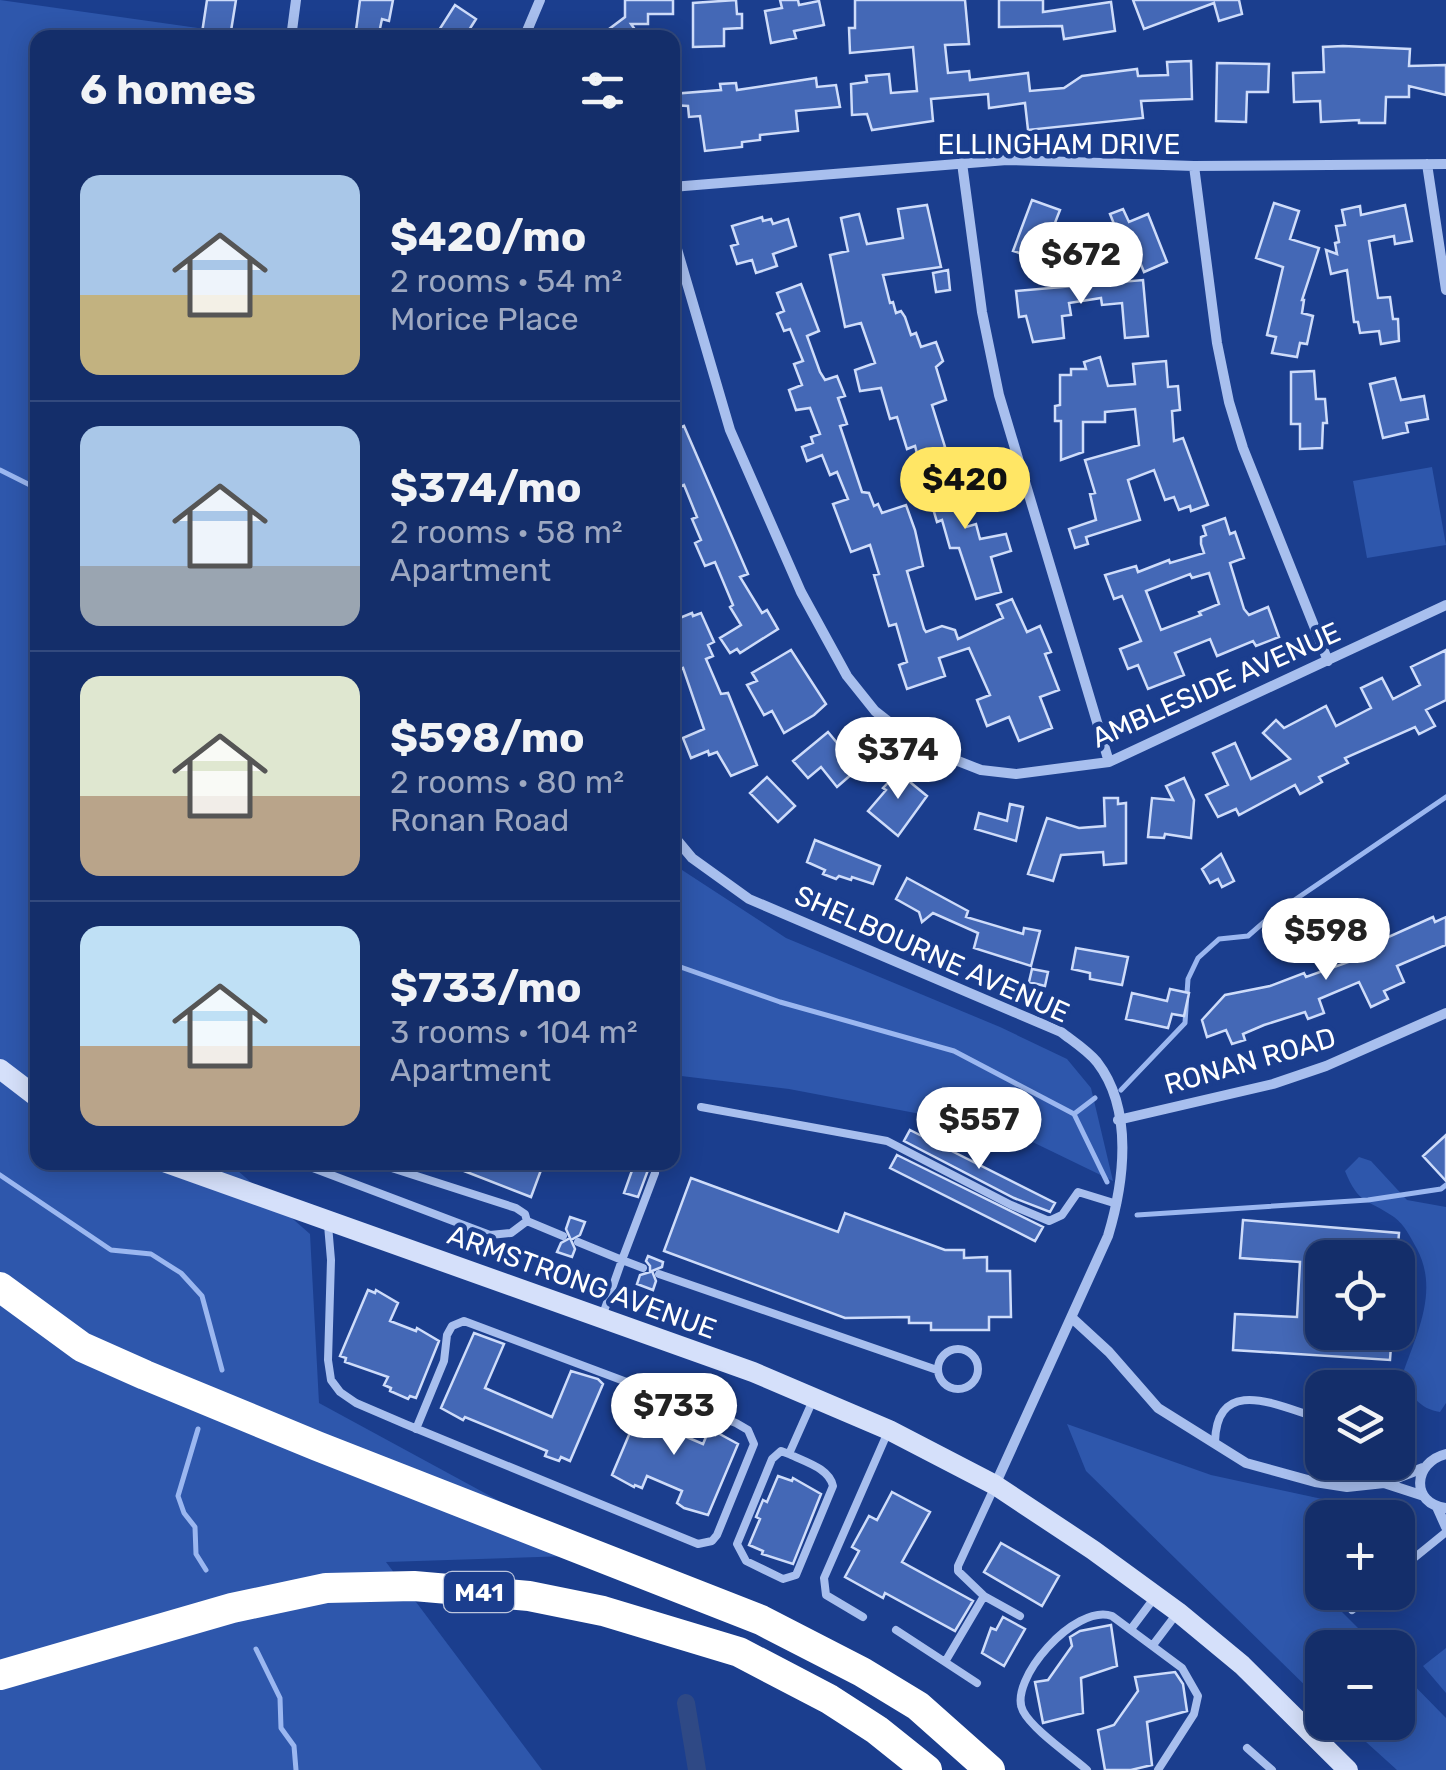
<!DOCTYPE html>
<html lang="en">
<head>
<meta charset="utf-8">
<style>
  :root { --surface:#142e6a; --page:#213a72; --text:#f1f3f6; --muted:#9da8c1; --line:#334a7e; --accent:#ffe665 }
  body { margin:0; font-family:Rubik,sans-serif; background:var(--page); color:var(--text); height:100vh; display:flex; flex-direction:column; font-size:38px; white-space:nowrap }
  * { box-sizing:border-box; margin:0 }
  p { font-size:32px; color:var(--muted) }
  .icon { flex:none; width:55px; height:55px; fill:none; stroke:currentColor; stroke-width:2; stroke-linecap:round; stroke-linejoin:round }
  .map { position:relative; flex:1; overflow:hidden }
  .panel { position:absolute; left:30px; top:30px; width:650px; height:1140px; display:flex; flex-direction:column; background:var(--surface); border-radius:20px; box-shadow:0 5px 25px #0003,0 0 0 2px var(--line) }
  .panel>* { flex:none }
  .fabs { position:absolute; left:1305px; top:1240px; display:grid; gap:20px }
  .fabs a { display:grid; place-items:center; width:110px; height:110px; border-radius:20px; background:var(--surface); box-shadow:0 5px 25px #0003,0 0 0 2px var(--line); font-size:50px }
  .price { position:absolute; translate:-50% -85px; padding:0 22px; border-radius:35px; background:#fff; color:#222; font-size:32px; line-height:65px; filter:drop-shadow(0 2px 5px #0008) }
  .price::after { content:''; position:absolute; left:50%; top:60px; width:30px; height:22px; margin-left:-15px; background:inherit; clip-path:polygon(0 0,100% 0,50% 100%) }
  .price.active { background:var(--accent); color:#111 }
  ul { padding:0; list-style:none }
  li { display:flex; align-items:center; gap:30px; height:250px; padding:0 50px }
  li+li { border-top:2px solid var(--line) }
  li span { display:grid; place-items:center; flex:none; width:280px; height:200px; border-radius:20px; color:#555 }
  li>.icon { margin-inline-start:auto }
  span .icon { width:120px; height:120px; fill:#fffc; stroke-width:1 }
  li b { font-size:42px }
  h2 { display:flex; justify-content:space-between; align-items:center; height:120px; padding:0 50px; font-size:42px }
  .map>svg:first-child { display:block }
  .green { fill:#2e57ac }
  .lines { fill:none; stroke-linecap:round; stroke-linejoin:round }
  .stream { stroke:#9bb7f0; stroke-width:5 }
  .canal { stroke:#2f4985; stroke-width:18 }
  .building { fill:#4468b6; stroke:#cedcfa; stroke-width:2.5; fill-rule:evenodd }
  .lane { stroke:#a8bfee; stroke-width:8 }
  .street { stroke:#a8bfee; stroke-width:10 }
  .secondary { stroke:#d5e0fa; stroke-width:20 }
  .highway { stroke:#fff; stroke-width:30 }
  .labels { text-anchor:middle; dominant-baseline:central; stroke-width:9; stroke-linejoin:round; paint-order:stroke }
  .shield { fill:#1b3e8e; stroke:#bbc5dd; stroke-width:2.5 }
  .shield-label { font-size:25px; font-weight:bold; fill:#fff }
  .street-label { font-size:28px; fill:#fff; stroke:#1b3e8e }
</style>
</head>
<body>
<div class="map">
<svg width="1446" height="1770" viewBox="0 0 1446 1770">
  <rect width="100%" height="100%" fill="#1b3e8e"/>
  <!-- green -->
  <path class="green" d="M0,0L198,28L199,37L38,38V1162L229,1163L310,1234L319,1403L599,1555L386,1562L542,1770H0Z
    M1432,467L1446,545L1367,558L1353,481Z
    M673,854L682,870L786,938L1000,1027L1067,1059L1091,1088L1113,1181L1010,1131L789,1089L673,1075Z
    M1359,1157L1371,1161L1407,1200L1446,1207V1403L1440,1412C1419,1409 1410,1394 1402,1376C1417,1333 1439,1291 1417,1249C1410,1237 1405,1225 1394,1217C1366,1198 1359,1205 1345,1171Z
    M1067,1424L1211,1475L1378,1511L1381,1517L1322,1518V1592L1341,1593L1332,1602L1377,1647L1322,1648V1702L1086,1471Z
    M1446,1648V1693L1423,1666Z
    M1398,1669L1446,1718V1770H1397L1345,1723L1398,1722Z"/>
  <g class="lines">
    <!-- stream -->
    <path class="stream" d="M0,470L38,489
      M672,964L780,1002L954,1051L1074,1114L1107,1182
      M1121,1090L1185,1023L1188,979L1198,958L1219,939L1248,936L1271,916L1446,797
      M1074,1114L1095,1098
      M0,1175L111,1250L151,1254L181,1273L202,1296L222,1370
      M1137,1215L1368,1200L1441,1189L1446,1185
      M198,1429L178,1496L184,1513L195,1527L196,1554L206,1570
      M256,1649L280,1698L281,1728L294,1746L296,1770"/>
    <!-- canal -->
    <path class="canal" d="M686,1703L697,1770"/>
  </g>
  <!-- building -->
  <path class="building" d="M207,0H236L230,37L202,33Z
    M360,0H393L389,21L382,19L378,38H355Z
    M625,0H673V14H648V24H631L641,38H597L625,17Z
    M736,0L737,14H742V28L724,29V46L693,47V3Z
    M780,0H798L799,5L819,1L824,25L794,31L796,38L771,43L765,11L782,8Z
    M855,0H965L969,44L945,45L948,73L969,71L970,80L1028,73L1030,91L1064,88L1082,76L1137,69L1138,76L1168,75L1167,62L1191,61L1192,99L1141,101L1143,118L1028,130L1025,103L989,108L988,94L931,99L933,121L872,130L867,114L852,115L851,84L867,82L866,76L889,74L891,93L917,91L913,47L850,53L849,28H855Z
    M999,0H1043V12L1111,2L1115,31L1064,39L1062,26L999,27Z
    M1133,0H1239L1242,14L1219,21L1214,3L1144,29Z
    M455,5L476,19L464,38H434Z
    M1343,46L1410,49L1409,66L1446,65V95L1409,86V97H1386L1385,123H1359V120L1321,122L1320,101L1294,102L1293,73L1324,72L1323,47Z
    M1217,63L1269,64L1268,92H1247L1246,122L1216,121Z
    M816,78L817,87L836,85L840,107L796,111L798,131L760,135V140L742,142V147L705,151L700,116L689,117L688,106L672,105V94L721,90L720,84L736,83L737,90Z
    M1032,200L1060,210L1051,233L1080,244L1071,269L1013,251Z
    M1274,203L1299,211L1290,239L1319,248L1302,300H1304L1302,313L1313,316L1307,344L1300,343L1297,357L1272,353L1276,337L1267,335L1283,267L1256,258Z
    M927,205L941,267L883,275L890,303L893,302L896,313L901,311L905,317L911,335L916,333L921,347L936,342L943,361L936,367L946,400L932,405L945,447L919,461L915,446L907,449L897,417L890,419L881,388L860,391L855,370L875,363L861,323L845,327L830,255L848,251L841,218L859,214L867,244L903,238L898,209Z
    M1405,205L1412,241L1395,244L1394,236L1369,241L1378,298L1390,297L1393,319H1398L1399,341L1381,344L1379,331L1360,333L1358,322H1354L1347,270L1331,274L1326,250L1337,254L1335,243L1339,242L1336,226L1345,225L1342,210L1360,206L1361,215Z
    M1123,209L1129,222L1148,214L1167,262L1144,272L1135,250L1103,262L1093,238L1114,224L1110,214Z
    M762,217L763,221L771,219L773,224L788,219L796,246L773,254L777,266L756,273L752,260L737,264L731,246L738,244L732,226Z
    M948,270L950,290L936,292L933,273Z
    M1143,280L1148,336L1125,338L1122,303L1102,305L1101,298L1069,303L1071,315L1062,316L1064,338L1033,342L1026,316L1019,317L1016,291Z
    M801,284L819,331L807,336L820,372L825,380L837,376L845,396L838,398L847,424L840,426L862,492L869,493L874,506L878,504L882,513L906,505L915,530L923,566L907,571L924,629L926,632L942,626L955,630L958,639L1003,618L997,605L1012,599L1027,632L1040,626L1051,652L1045,654L1059,690L1040,697L1052,728L1019,741L1009,717L987,726L977,700L990,695L969,648L939,658L945,676L907,689L899,665L907,662L896,624L889,626L874,575L879,574L870,545L851,552L833,504L848,499L837,472L830,475L822,455L807,461L802,447L813,443L811,437L820,434L810,408L796,410L789,390L802,385L794,364L803,361L790,329L784,331L777,314L784,311L777,293Z
    M1100,357L1108,386L1135,384L1133,364L1166,361L1168,387L1178,386L1180,410L1172,411L1174,441L1183,438L1208,505L1191,511L1190,506L1179,510L1174,497L1165,500L1154,470L1128,480L1140,520L1086,537L1088,544L1075,548L1069,529L1096,520L1090,494L1095,493L1085,460L1139,445L1135,409L1105,412V422H1083V452L1061,460V421H1055V406L1060,405V375H1071V369H1086L1084,362Z
    M1314,371L1316,399H1325L1327,423H1323L1322,448L1300,449V424H1291V372Z
    M1395,378L1401,400L1424,396L1428,419L1406,423L1408,432L1383,438L1370,384Z
    M684,426L748,574L740,577L762,613L767,610L778,629L740,653L737,649L730,653L720,638L741,625L730,607L733,605L715,562L705,566L695,543L701,540L692,519L697,517L684,485L672,490V431Z
    M957,465L964,488L954,491L966,527L976,524L980,539L1006,534L1011,551L991,557L1001,592L976,599L959,548H950L942,520L937,522L923,475Z
    M1225,518L1230,534L1235,532L1244,558L1230,563L1244,609L1249,615L1268,607L1279,637L1256,646L1253,641L1217,656L1210,639L1175,653L1184,675L1148,689L1138,665L1128,669L1120,649L1141,641L1122,596L1114,599L1105,575L1136,566L1138,572L1169,560L1170,563L1204,553L1201,544V537L1206,535L1203,526ZM1209,573L1219,604L1199,612L1201,615L1161,630L1146,591L1190,574L1192,578Z
    M692,613L693,616L701,613L714,642L708,645L713,656L706,659L721,694L728,693L757,765L731,776L717,752L709,755L708,751L691,758L683,738L704,729L683,668L672,673V621Z
    M791,650L826,704L814,715L784,733L772,711L764,715L747,685L757,681L752,673Z
    M1446,650V700L1426,710L1435,726L1419,734L1415,727L1345,758L1348,763L1319,777L1322,782L1300,794L1295,785L1239,815L1236,809L1218,817L1206,795L1228,785L1213,753L1235,743L1251,779L1290,759L1263,733L1276,720L1284,728L1326,706L1336,726L1371,708L1361,688L1382,678L1393,699L1420,685L1411,667Z
    M828,732L838,744L851,732L866,750L847,766L853,773L837,787L821,767L808,778L793,761Z
    M902,768L914,777L910,782L927,796L898,836L868,811L886,790L883,788Z
    M767,777L795,806L778,822L750,793Z
    M1184,778L1194,800L1191,838L1165,834L1164,838L1148,837L1152,798L1173,800L1166,786Z
    M1104,798H1118V804L1126,803V863L1104,865L1103,852L1061,855L1053,881L1028,874L1047,818L1079,828L1105,826Z
    M1010,804L1023,807L1016,841L975,829L979,813L1007,821Z
    M815,840L880,866L873,884L852,877L851,880L839,876L836,879L823,874L825,870L807,862Z
    M1221,854L1234,881L1222,887L1218,879L1210,883L1202,869Z
    M907,878L968,911L966,917L1023,934L1024,928L1040,931L1031,966L974,948L978,933L933,913L922,922L919,912L896,899Z
    M1433,917L1435,922L1446,917V945L1397,966L1404,982L1384,991L1388,999L1371,1007L1359,982L1319,999L1324,1013L1308,1019L1305,1012L1264,1025L1243,1034L1245,1040L1232,1044L1226,1030L1207,1037L1202,1020L1225,995L1270,986L1304,973L1306,977L1351,961L1348,955Z
    M1076,948L1128,957L1122,985L1090,979V973L1072,969Z
    M1032,969L1048,972L1045,986L1029,982Z
    M1170,989L1189,993L1184,1016L1172,1014L1168,1028L1126,1019L1132,993L1167,1001Z
    M910,1130L1055,1203L1050,1212L1014,1198L904,1141Z
    M1446,1135V1181L1423,1156Z
    M897,1155L1043,1227L1035,1241L890,1168Z
    M441,1162H544L531,1197Z
    M635,1162H651L638,1197L624,1193Z
    M691,1178L838,1232L845,1213L945,1250H964V1258L987,1257V1271H1010L1011,1317H989V1330H931V1323H909V1317L845,1318L664,1251Z
    M570,1217L585,1222L580,1235L571,1240L575,1249L572,1257L557,1252L561,1243L570,1238L566,1229Z
    M1243,1220L1399,1233L1397,1258H1322V1332H1392L1390,1360L1233,1350L1235,1314L1297,1317L1300,1262L1240,1258Z
    M648,1256L663,1262L662,1267L652,1271L656,1281L653,1290L637,1284L640,1275L650,1272V1266L646,1261Z
    M368,1290L375,1293L376,1290L398,1303L390,1321L416,1331L417,1328L439,1341L416,1398L410,1396L408,1399L390,1391L391,1388L384,1385L388,1377L345,1362L346,1358L340,1356Z
    M474,1333L504,1344L485,1388L552,1417L571,1371L598,1379L603,1384L570,1461L561,1457L559,1461L545,1456L547,1451L465,1417L463,1420L441,1408Z
    M645,1397L677,1409L668,1429L703,1444L708,1432L715,1435L716,1432L738,1444L708,1515L684,1508L677,1503L682,1491L647,1476L642,1488L635,1485L634,1487L612,1475Z
    M778,1476L792,1481L793,1478L821,1494L793,1564L762,1554L763,1551L749,1545L760,1519L756,1517L763,1500L767,1502Z
    M892,1492L930,1512L902,1562L973,1601L955,1631L885,1593L883,1598L845,1577L859,1551L852,1547L869,1516L877,1520Z
    M1001,1543L1059,1576L1042,1606L984,1572Z
    M1003,1617L1025,1629L1004,1666L982,1653L991,1628L996,1630Z
    M1111,1625L1117,1666L1081,1678L1083,1713L1043,1723L1035,1682L1048,1680L1072,1646L1070,1637L1080,1631Z
    M1175,1672L1183,1684L1187,1711L1147,1722L1152,1765L1131,1770H1105L1098,1730L1114,1725L1138,1691L1135,1677Z"/>
  <g class="lines">
    <!-- lane -->
    <path class="lane" d="M701,1107L887,1141L1011,1205L1049,1221L1062,1215L1078,1192L1117,1204
      M297,1162L490,1235L511,1233L527,1221
      M373,1162L516,1208L525,1214L527,1221L563,1236
      M328,1225L331,1260L328,1360L331,1380L340,1392L356,1403L405,1424L698,1544L712,1541L717,1535L754,1444L748,1430L736,1423L464,1321L452,1326L447,1335L444,1361L416,1429
      M578,1242L622,1260L655,1173
      M659,1274L937,1370
      M603,1314L622,1260L643,1268
      M938 1369a20 20 0 1 1 40 0a20 20 0 1 1-40 0Z
      M1328,1388L1336,1381L1384,1388
      M1215,1442C1217,1372 1282,1408 1322,1419
      M789,1454L781,1451L772,1459L737,1544L746,1561L783,1579L796,1575L833,1486C829,1468 805,1462 789,1454L813,1400
      M995,1486L958,1566V1571L984,1596L1020,1616
      M1398,1571L1446,1532
      M1352,1610L1372,1592
      M863,1617L826,1595L824,1578L887,1434
      M1131,1629L1155,1597
      M896,1630L945,1662
      M1153,1645L1178,1612
      M977,1683L945,1662L984,1596
      M1247,1748L1272,1770
      M1087,1770C1070,1755 1033,1730 1023,1711C1007,1681 1075,1603 1112,1616L1182,1668L1198,1696L1194,1714L1158,1770"/>
    <!-- street -->
    <path class="street" d="M291,38L296,0
      M524,38L540,0
      M962,163L982,312L999,395L1109,762
      M1427,164L1446,290
      M1194,166L1217,343L1229,402L1243,448L1328,661
      M672,187L1007,160L1194,166L1446,164
      M672,232L730,430L801,592L847,676L875,711L908,737L935,752L981,770L1016,774L1109,762L1446,605
      M672,834L692,858L749,899L1061,1032C1074,1042 1087,1050 1097,1062C1134,1110 1124,1183 1108,1236L995,1485
      M1118,1120L1273,1084L1326,1066L1446,1013
      M1072,1318L1109,1352L1158,1408L1246,1463L1315,1482L1347,1487L1384,1483L1423,1468
      M1446,1454C1413,1462 1410,1504 1446,1508
      M1384,1483L1424,1496
      M1437,1507L1446,1527"/>
    <!-- secondary -->
    <path class="secondary" d="M0,1069L38,1098
      M164,1162L753,1372L889,1430L995,1485L1093,1550L1178,1612L1242,1665L1348,1770"/>
    <!-- highway -->
    <path class="highway" d="M0,1287L82,1347L145,1375L317,1446L761,1620L862,1672L918,1706L990,1770
      M0,1675L232,1608L326,1588L414,1586L529,1596L603,1611L739,1652L829,1699L877,1730L927,1770"/>
  </g>
  <g class="labels">
    <!-- shield labels -->
    <rect class="shield" x="444" y="1572" width="70" height="40" rx="8"/>
    <g class="shield-label">
      <text x="479" y="1592">M41</text>
    </g>
    <!-- street labels -->
    <g class="street-label">
      <text x="1059" y="144">ELLINGHAM DRIVE</text>
      <text transform="translate(1216 685) rotate(-24)">AMBLESIDE AVENUE</text>
      <text transform="translate(932 954) rotate(24)">SHELBOURNE AVENUE</text>
      <text transform="translate(1250 1061) rotate(-16)">RONAN ROAD</text>
      <text transform="translate(582 1282) rotate(20)">ARMSTRONG AVENUE</text>
    </g>
  </g>
</svg>
<div class="fabs">
<a><svg class="icon" aria-label="locate" viewBox="0 0 24 24"><circle cx="12" cy="12" r="6"/><path d="M12 2v4M12 18v4M2 12h4M18 12h4"/></svg></a>
<a><svg class="icon" aria-label="layers" viewBox="0 0 24 24"><path d="M12 4l9 5-9 5-9-5zM3 14l9 5 9-5"/></svg></a>
<a>+</a>
<a>−</a>
</div>
<b class="price" style="left:1081px;top:307px">$672</b>
<b class="price active" style="left:965px;top:532px">$420</b>
<b class="price" style="left:898px;top:802px">$374</b>
<b class="price" style="left:1326px;top:983px">$598</b>
<b class="price" style="left:979px;top:1172px">$557</b>
<b class="price" style="left:674px;top:1458px">$733</b>
<section class="panel">
<h2>6 homes<svg class="icon" aria-label="filters" viewBox="0 0 24 24"><path d="M4 7h16M4 17h16"/><circle cx="9" cy="7" r="2"/><circle cx="15" cy="17" r="2"/></svg></h2>
<ul>
<li><span style="background:linear-gradient(#a9c7e8 60%,#c2b280 0)"><svg class="icon" aria-label="home" viewBox="0 0 24 24"><path d="M3 11l9-7 9 7M6 9v11h12V9"/></svg></span><div><b>$420/mo</b><p>2 rooms · 54 m²</p><p>Morice Place</p></div></li>
<li><span style="background:linear-gradient(#a9c7e8 70%,#9aa5b1 0)"><svg class="icon" aria-label="home" viewBox="0 0 24 24"><path d="M3 11l9-7 9 7M6 9v11h12V9"/></svg></span><div><b>$374/mo</b><p>2 rooms · 58 m²</p><p>Apartment</p></div></li>
<li><span style="background:linear-gradient(#dfe7d0 60%,#b9a48a 0)"><svg class="icon" aria-label="home" viewBox="0 0 24 24"><path d="M3 11l9-7 9 7M6 9v11h12V9"/></svg></span><div><b>$598/mo</b><p>2 rooms · 80 m²</p><p>Ronan Road</p></div></li>
<li><span style="background:linear-gradient(#bfe0f5 60%,#b9a48a 0)"><svg class="icon" aria-label="home" viewBox="0 0 24 24"><path d="M3 11l9-7 9 7M6 9v11h12V9"/></svg></span><div><b>$733/mo</b><p>3 rooms · 104 m²</p><p>Apartment</p></div></li>
</ul>
</section>
</div>
</body>
</html>
